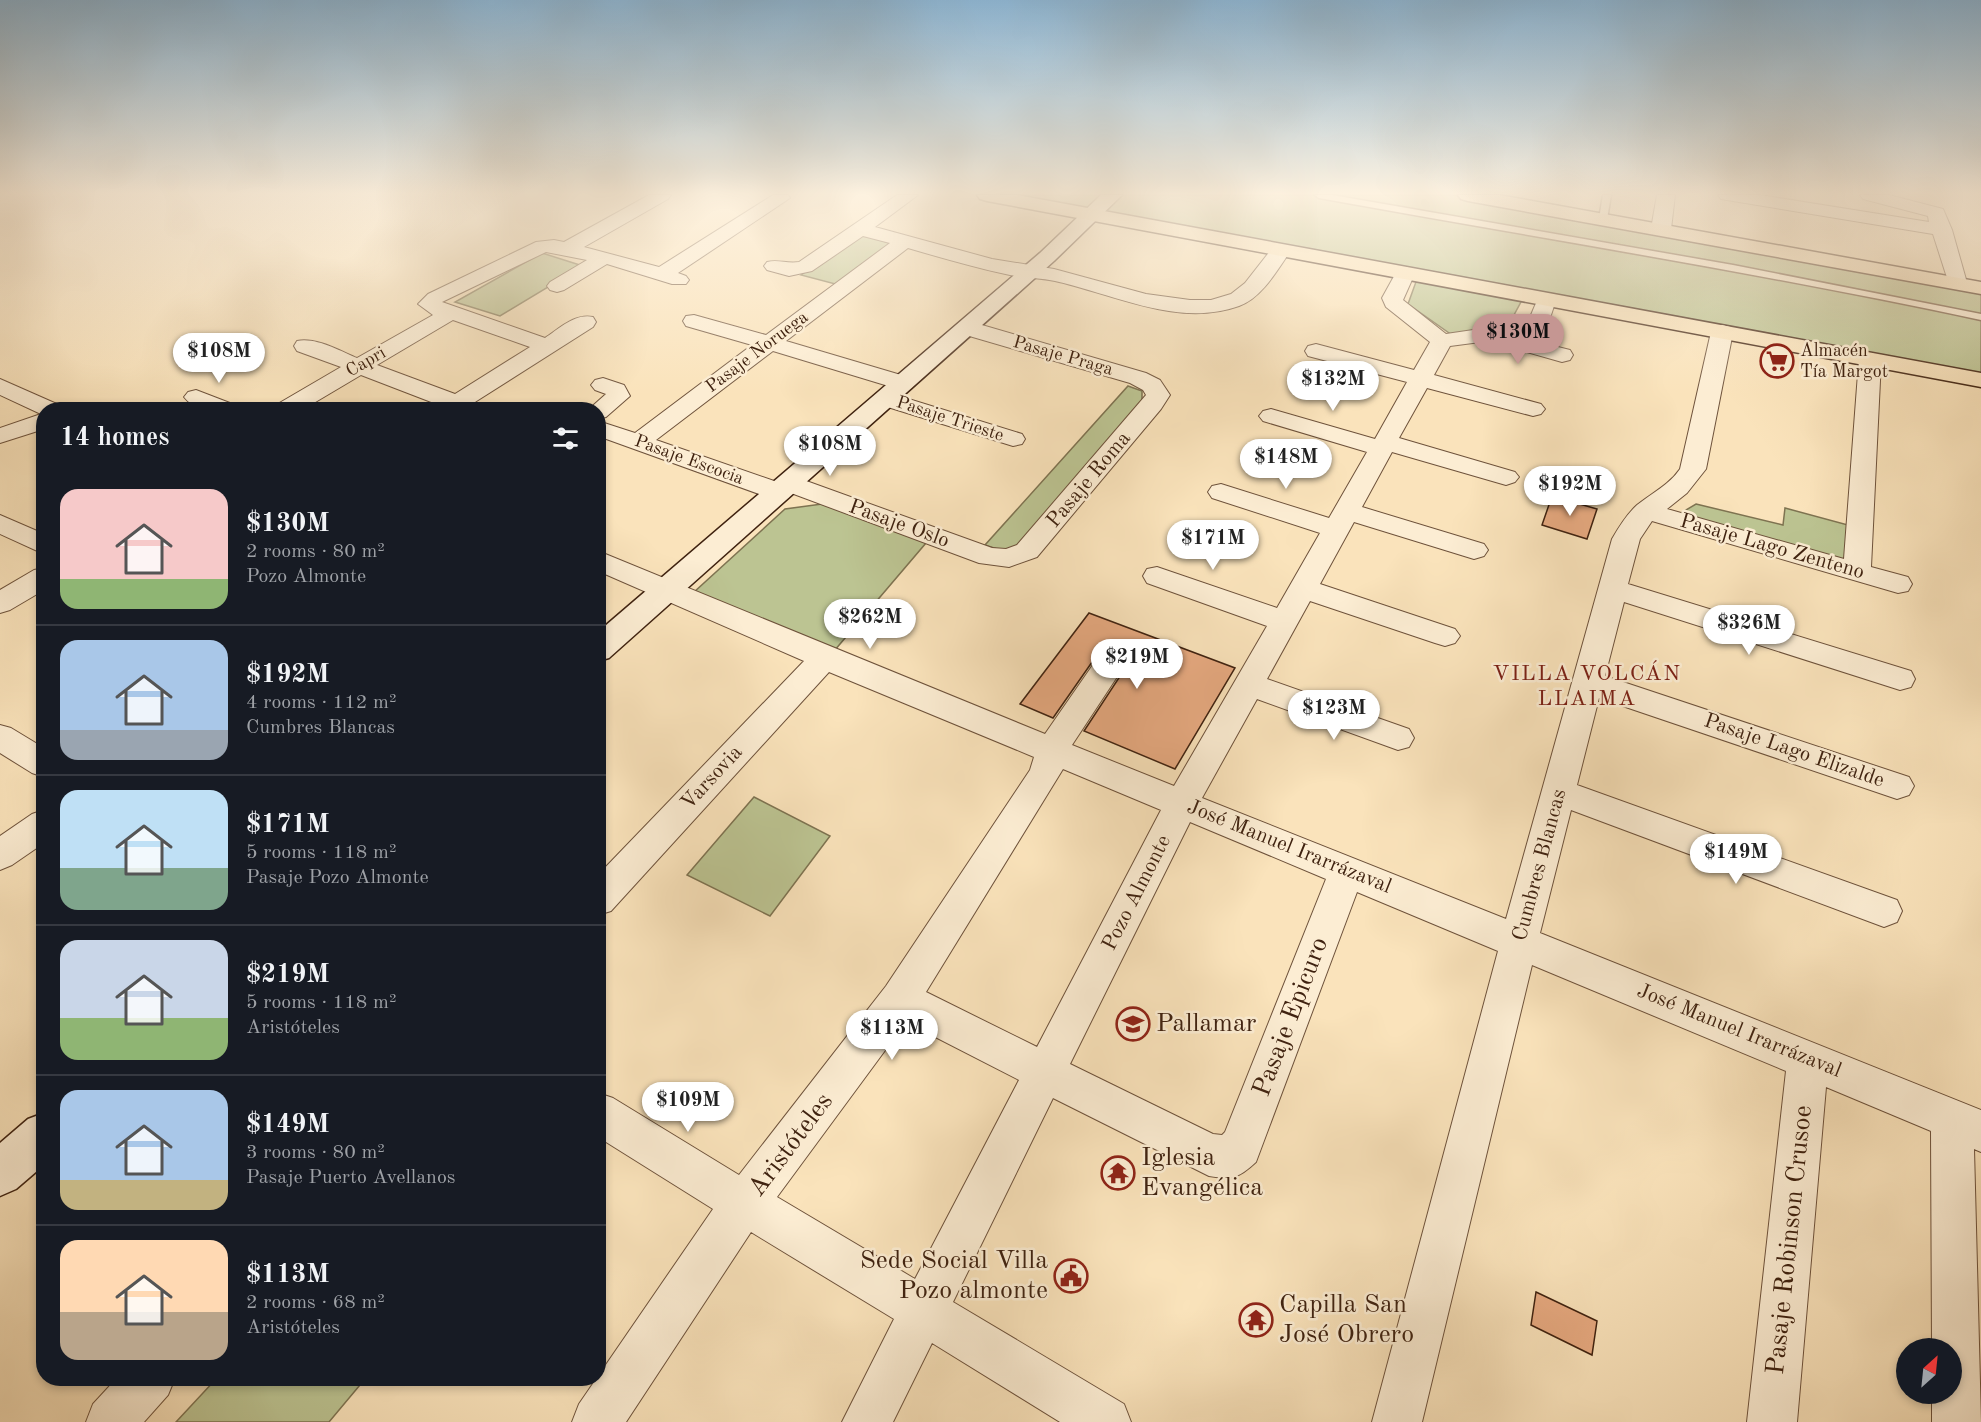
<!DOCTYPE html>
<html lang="en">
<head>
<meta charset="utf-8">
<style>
  :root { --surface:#171b24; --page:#20242c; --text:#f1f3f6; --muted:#9ea1a6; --line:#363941; --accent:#c59692 }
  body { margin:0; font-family:"Old Standard TT",serif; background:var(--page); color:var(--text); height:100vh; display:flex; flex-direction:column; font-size:22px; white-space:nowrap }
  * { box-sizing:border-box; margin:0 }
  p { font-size:20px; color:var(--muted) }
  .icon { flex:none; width:33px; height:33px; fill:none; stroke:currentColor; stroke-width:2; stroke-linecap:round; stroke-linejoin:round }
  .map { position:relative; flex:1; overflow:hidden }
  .panel { position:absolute; left:36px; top:402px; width:570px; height:984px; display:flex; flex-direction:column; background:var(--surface); border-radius:24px; box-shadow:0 3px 9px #0003 }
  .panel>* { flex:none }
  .needle { width:39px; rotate:27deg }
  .buttons { position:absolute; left:1896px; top:1338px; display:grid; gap:12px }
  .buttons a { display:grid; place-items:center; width:66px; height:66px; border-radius:50%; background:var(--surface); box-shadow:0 3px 9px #0003; font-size:30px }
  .price { position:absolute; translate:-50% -51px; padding:0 14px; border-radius:21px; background:#fff; color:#222; font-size:20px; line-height:39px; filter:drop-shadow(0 2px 3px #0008) }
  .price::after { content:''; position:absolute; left:50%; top:36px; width:18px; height:14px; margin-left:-9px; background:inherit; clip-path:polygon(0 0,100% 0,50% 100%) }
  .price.on { background:var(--accent); color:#111 }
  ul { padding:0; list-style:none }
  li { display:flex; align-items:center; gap:18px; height:150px; padding:0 24px }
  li+li { border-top:2px solid var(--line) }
  li span { display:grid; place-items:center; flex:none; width:168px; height:120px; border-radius:18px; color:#555 }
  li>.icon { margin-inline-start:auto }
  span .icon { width:72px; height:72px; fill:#fffc; stroke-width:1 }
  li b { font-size:26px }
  h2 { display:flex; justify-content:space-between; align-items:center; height:72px; padding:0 24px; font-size:26px }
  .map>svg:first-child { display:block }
  .green { fill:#bcc492; stroke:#7e7351; stroke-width:1.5 }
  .building { fill:#e7aa81; stroke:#3f2210; stroke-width:1.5 }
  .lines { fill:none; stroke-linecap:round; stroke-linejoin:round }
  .lane-casing { stroke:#6e523b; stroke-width:3 }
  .street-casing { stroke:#6e523b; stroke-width:2 }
  .secondary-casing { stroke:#3f2210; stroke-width:3 }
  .primary-casing { stroke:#3f2210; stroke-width:3 }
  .lane { fill:#fcedd3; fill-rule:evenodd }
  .street { fill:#fcedd3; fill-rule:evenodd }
  .secondary { fill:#fcedd3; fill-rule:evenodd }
  .primary { fill:#fae3bb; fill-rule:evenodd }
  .labels { text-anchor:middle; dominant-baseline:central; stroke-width:5; stroke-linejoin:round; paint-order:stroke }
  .far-poi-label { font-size:18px; fill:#3f2210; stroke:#fcedd3; text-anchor:start }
  .far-street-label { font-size:18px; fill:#3f2210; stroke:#fcedd3 }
  .street-label { font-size:21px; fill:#3f2210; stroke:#fcedd3 }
  .neighbourhood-label { font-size:22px; letter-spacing:1.5px; fill:#7a1f14; stroke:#fcedd3 }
  .near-street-label { font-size:26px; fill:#3f2210; stroke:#fcedd3 }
  .near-poi-label { font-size:26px; fill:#3f2210; stroke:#fcedd3; text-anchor:start }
</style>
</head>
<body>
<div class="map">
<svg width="1981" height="1422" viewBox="0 0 1981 1422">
  <rect width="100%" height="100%" fill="#fae3bb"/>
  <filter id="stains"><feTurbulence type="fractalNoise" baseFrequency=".00333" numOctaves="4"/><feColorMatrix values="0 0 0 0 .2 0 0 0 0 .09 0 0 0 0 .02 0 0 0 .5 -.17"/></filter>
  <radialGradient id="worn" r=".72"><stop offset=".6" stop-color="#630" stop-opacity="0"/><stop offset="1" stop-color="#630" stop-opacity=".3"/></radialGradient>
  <!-- green -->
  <path class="green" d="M1011,195H1453L1981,293V374Z
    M858,234L894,244L839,285L801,275Z
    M542,253L583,266L500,316L455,302Z
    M1417,279L1522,300L1508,326L1452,335L1408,304Z
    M1128,386L1142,391V402L1023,543L1003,551L985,545Z
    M822,504L926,543L834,651L693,593L785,509Z
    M1696,504L1783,525L1785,508L1848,525L1846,563L1676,516Z
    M754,797L830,836L770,916L687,875Z
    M216,1379V1378L365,1379L329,1422H176Z"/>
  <!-- building -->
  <path class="building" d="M1552,496L1597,509L1587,539L1542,525Z
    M1089,613L1235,668L1175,769L1084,731L1134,655L1129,644L1116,641L1104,645L1053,718L1020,704Z
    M1536,1292L1597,1321L1592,1355L1531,1325Z"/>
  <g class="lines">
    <!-- lane casing -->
    <g class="lane-casing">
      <path id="lane" d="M1315,195H1332L1733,265L1981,314V320C1761,273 1540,238 1319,198Z
        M1603,195H1611L1607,219L1603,222L1599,219Z"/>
    </g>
    <!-- street casing -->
    <g class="street-casing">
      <path id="street" d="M649,195H671L668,199L584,247L659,267L773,195H788L790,198L678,273L686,276L689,280L686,284H672L607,264L564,290L557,292L550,290L547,286L550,282L587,260L546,252L442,302L545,338C559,329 575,313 593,317L596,322L593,327L475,402L483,405L487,410H452L361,375L302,410H272L276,405L341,367L297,351L294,346L297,341C316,337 340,351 357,358L433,315L418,304L428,294L536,242L554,240L564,242ZM453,320L530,347L455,394L377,365Z
        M897,195H918L875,227L992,259L1054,269L1146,294L1190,300H1211L1231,294L1245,283L1274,246H1288L1291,250C1278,269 1262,298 1239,306C1178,328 1114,294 1055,281C1040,278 1025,278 1010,275C976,268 942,258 908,248L786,341L911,378L915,383L911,388L903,390L895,388L773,351L656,440L777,482L780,478L789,475L798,478L992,548L1006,549L1017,545L1146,395L1143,390L1130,383L959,333L956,328L959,323L967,322L975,323L1146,373L1160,380L1170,395L1161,409L1037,557L1009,567L979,563L791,493L788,498L779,500L770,498L598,436V421L635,433L752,345L686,326L683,321L686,316L694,315L766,335L890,243L863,236L812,271L789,276L767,270L764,266L767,262C778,259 787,264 799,262Z
        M1657,195H1675L1671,229L1668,233H1654L1651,229Z
        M1718,195H1760L1929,222L1928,216L1863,199L1860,195H1889L1943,209L1952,230L1967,283L1964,287L1957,289L1950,287L1933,234L1727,200L1721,199Z
        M1405,267L1412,269L1415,273L1403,300L1446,334L1528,322L1539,296L1546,294L1553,296L1556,300L1546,330L1542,333L1518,337L1570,350L1573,355L1570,360L1562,362L1488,341L1450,346L1434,375L1541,404L1545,409L1541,414L1533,416L1427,388L1399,438L1515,472L1519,477L1515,482L1506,485L1392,452L1362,507L1484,544L1488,550L1484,556L1474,559L1354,522L1320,584L1455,629L1460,636L1455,643L1445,646L1435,643L1310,601L1267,679L1409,729L1414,738L1409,747L1398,750L1257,699L1202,798L1506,919L1612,539C1619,527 1627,514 1637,505C1652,493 1669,485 1680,469L1711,332L1714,327L1722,325L1730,327L1733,332L1706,469L1687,493L1667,509L1844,559L1859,360L1862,355L1870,353L1878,355L1881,360L1871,567L1908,577L1912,584L1908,591L1898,593L1652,521L1640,539L1628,584L1911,671L1915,679L1911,687L1900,690L1624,602L1605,676L1909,777L1914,786L1909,795L1897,799L1599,698L1577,785L1897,900L1902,911L1897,922L1884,927L1571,810L1540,933L1981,1110V1152L1974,1149L1981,1422H1932V1394H1952V1348H1932L1931,1131L1826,1087L1797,1422H1747L1786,1071L1532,965L1422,1422H1372L1498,951L1357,892L1256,1162C1239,1178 1232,1180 1209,1176L1053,1098L953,1302L1124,1404L1131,1422H1060L932,1343L893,1422H842L894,1319L751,1232L626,1422H572L579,1404L713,1209L598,1137V1093L613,1098L739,1175L886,986L1030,770L1034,757L829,672L611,911L598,915V875L804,661L598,571V551L1045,734L1106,646L1117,643L1128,646L1132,654L1072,745L1174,786L1267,626L1147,583L1143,576L1147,569L1157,567L1277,608L1320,533L1212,498L1208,492L1212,486L1221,484L1329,518L1367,452L1263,421L1259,416L1263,411L1271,409L1375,439L1407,382L1308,356L1305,351L1308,346L1316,344L1414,370L1430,342L1386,307L1382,298L1398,269ZM1063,769L1161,810L1037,1047L926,992ZM1190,822L1326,879L1225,1132L1222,1135L1213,1134L1070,1064ZM906,1022L1019,1080L915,1279L777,1197Z
        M603,378L624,385L630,396L606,417L598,419V410H588L606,394L595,390L591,385L595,380Z
        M0,379L59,405L63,410H44V429L0,443V428L41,414L0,395Z
        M196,390L235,405L239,410C221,410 196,413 184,397L188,392Z
        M886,392L1022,434L1025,439L1022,444L1013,446L878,404L874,399L878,394Z
        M0,515L44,534V554L0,534Z
        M44,568V590L10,610L0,613V590L34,570Z
        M0,725L11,728L44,748V777L32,773L0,753Z
        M44,810V843L12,865L0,870V836L32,814Z
        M117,1378H175L168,1395L144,1422H86L93,1404Z"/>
    </g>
    <!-- secondary casing -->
    <g class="secondary-casing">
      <path id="secondary" d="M1101,195H1122L1054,261L609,658L598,661V632L1040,253Z
        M44,1113V1165L16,1189L0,1196V1143L28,1119Z"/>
    </g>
    <!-- primary casing -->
    <g class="primary-casing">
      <path id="primary" d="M977,195H1017L1981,373V387L987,201L980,199Z
        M1458,195H1499L1981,282V294L1468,201L1461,199Z"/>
    </g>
    <!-- lane -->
    <use href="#lane" class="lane"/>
    <!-- street -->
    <use href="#street" class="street"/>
    <!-- secondary -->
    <use href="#secondary" class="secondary"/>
    <!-- primary -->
    <use href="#primary" class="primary"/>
  </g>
  <!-- sky -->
  <linearGradient id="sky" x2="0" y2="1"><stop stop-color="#8db7d6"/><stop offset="0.49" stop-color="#fdf2e0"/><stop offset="1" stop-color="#fdf2e0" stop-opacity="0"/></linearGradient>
  <rect width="1981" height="394" fill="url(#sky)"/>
  <!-- icons -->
  <defs>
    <g id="supermarket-ring" transform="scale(1.725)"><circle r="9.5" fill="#fcedd3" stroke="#8f2418" stroke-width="1.5"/><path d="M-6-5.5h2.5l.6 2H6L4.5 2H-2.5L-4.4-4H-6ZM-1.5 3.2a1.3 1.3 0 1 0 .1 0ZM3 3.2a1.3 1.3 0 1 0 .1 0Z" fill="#8f2418"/></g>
    <g id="school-ring" transform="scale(1.725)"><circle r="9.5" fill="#fcedd3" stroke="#8f2418" stroke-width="1.5"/><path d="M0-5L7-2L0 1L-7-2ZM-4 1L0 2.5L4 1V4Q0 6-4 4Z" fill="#8f2418"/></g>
    <g id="temple-ring" transform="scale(1.725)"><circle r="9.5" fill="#fcedd3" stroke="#8f2418" stroke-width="1.5"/><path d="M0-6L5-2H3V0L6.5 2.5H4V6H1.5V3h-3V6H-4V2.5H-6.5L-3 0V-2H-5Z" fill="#8f2418"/></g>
    <g id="civic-ring" transform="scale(1.725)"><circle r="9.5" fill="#fcedd3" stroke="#8f2418" stroke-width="1.5"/><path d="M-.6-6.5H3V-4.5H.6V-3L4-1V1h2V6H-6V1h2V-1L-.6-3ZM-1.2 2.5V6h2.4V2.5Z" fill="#8f2418"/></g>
  </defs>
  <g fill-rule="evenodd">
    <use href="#supermarket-ring" x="1777" y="361"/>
    <use href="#school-ring" x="1133" y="1024"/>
    <use href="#temple-ring" x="1118" y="1173"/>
    <use href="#civic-ring" x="1071" y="1276"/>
    <use href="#temple-ring" x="1256" y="1320"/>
  </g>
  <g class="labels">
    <!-- far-poi labels -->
    <g class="far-poi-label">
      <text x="1800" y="351">Almacén<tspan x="1800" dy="21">Tía Margot</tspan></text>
    </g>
    <!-- far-street labels -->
    <g class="far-street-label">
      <text transform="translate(757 352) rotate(-37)">Pasaje Noruega</text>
      <text transform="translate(1063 356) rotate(16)">Pasaje Praga</text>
      <text transform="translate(366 362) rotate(-30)">Capri</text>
      <text transform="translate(950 419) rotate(18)">Pasaje Trieste</text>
      <text transform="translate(689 460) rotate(20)">Pasaje Escocia</text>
    </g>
    <!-- street labels -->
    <g class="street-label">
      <text transform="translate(1089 480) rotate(-50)">Pasaje Roma</text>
      <text transform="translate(899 524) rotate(20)">Pasaje Oslo</text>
      <text transform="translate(1772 547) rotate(16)">Pasaje Lago Zenteno</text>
      <text transform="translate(1794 751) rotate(19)">Pasaje Lago Elizalde</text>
      <text transform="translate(712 778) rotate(-47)">Varsovia</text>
      <text transform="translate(1289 847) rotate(22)">José Manuel Irarrázaval</text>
      <text transform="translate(1540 865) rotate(-75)">Cumbres Blancas</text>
      <text transform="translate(1137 893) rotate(-63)">Pozo Almonte</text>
      <text transform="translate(1739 1031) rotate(22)">José Manuel Irarrázaval</text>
    </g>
    <!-- neighbourhood labels -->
    <g class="neighbourhood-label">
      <text x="1587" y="674">VILLA VOLCÁN<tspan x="1587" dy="25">LLAIMA</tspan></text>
    </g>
    <!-- near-street labels -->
    <g class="near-street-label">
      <text transform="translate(1291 1017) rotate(-69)">Pasaje Epicuro</text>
      <text transform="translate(791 1145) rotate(-53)">Aristóteles</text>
      <text transform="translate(1790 1240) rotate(-84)">Pasaje Robinson Crusoe</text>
    </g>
    <!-- near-poi labels -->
    <g class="near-poi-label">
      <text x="1156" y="1024">Pallamar</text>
      <text x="1141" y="1158">Iglesia<tspan x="1141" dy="30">Evangélica</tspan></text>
      <text x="1048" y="1261" text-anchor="end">Sede Social Villa<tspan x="1048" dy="30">Pozo almonte</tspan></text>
      <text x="1279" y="1305">Capilla San<tspan x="1279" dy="30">José Obrero</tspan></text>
    </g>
  </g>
  <rect width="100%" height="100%" filter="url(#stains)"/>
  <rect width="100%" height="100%" fill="url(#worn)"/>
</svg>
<div class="buttons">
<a><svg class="needle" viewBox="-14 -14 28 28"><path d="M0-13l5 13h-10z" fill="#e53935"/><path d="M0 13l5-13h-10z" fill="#9ea1a6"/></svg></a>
</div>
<b class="price on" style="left:1518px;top:365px">$130M</b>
<b class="price" style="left:219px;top:384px">$108M</b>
<b class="price" style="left:1333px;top:412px">$132M</b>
<b class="price" style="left:830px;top:477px">$108M</b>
<b class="price" style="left:1286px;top:490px">$148M</b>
<b class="price" style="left:1570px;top:517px">$192M</b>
<b class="price" style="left:1213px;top:571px">$171M</b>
<b class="price" style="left:870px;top:650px">$262M</b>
<b class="price" style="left:1749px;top:656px">$326M</b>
<b class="price" style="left:1137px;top:690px">$219M</b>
<b class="price" style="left:1334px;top:741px">$123M</b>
<b class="price" style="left:1736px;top:885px">$149M</b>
<b class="price" style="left:892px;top:1061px">$113M</b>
<b class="price" style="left:688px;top:1133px">$109M</b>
<section class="panel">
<h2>14 homes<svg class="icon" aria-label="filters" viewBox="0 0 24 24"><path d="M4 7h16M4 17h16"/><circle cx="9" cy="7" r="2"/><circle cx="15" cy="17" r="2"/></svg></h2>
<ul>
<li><span style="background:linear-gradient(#f6c9c9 75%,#8fb573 0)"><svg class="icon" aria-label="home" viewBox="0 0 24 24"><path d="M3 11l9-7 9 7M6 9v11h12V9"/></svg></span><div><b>$130M</b><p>2 rooms · 80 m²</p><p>Pozo Almonte</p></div></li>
<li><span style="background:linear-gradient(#a9c7e8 75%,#9aa5b1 0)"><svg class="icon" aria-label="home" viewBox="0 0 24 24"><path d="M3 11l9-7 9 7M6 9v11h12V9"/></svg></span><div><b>$192M</b><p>4 rooms · 112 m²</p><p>Cumbres Blancas</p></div></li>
<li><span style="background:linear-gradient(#bfe0f5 65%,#7fa58c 0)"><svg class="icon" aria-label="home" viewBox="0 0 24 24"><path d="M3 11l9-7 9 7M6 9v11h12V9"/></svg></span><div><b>$171M</b><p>5 rooms · 118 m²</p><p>Pasaje Pozo Almonte</p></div></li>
<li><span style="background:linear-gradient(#c9d6e8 65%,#8fb573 0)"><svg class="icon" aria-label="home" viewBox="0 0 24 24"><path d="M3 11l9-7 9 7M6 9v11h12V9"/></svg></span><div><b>$219M</b><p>5 rooms · 118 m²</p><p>Aristóteles</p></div></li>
<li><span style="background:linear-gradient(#a9c7e8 75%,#c2b280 0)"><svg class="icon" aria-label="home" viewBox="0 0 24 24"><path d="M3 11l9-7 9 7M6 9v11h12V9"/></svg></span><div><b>$149M</b><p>3 rooms · 80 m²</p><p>Pasaje Puerto Avellanos</p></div></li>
<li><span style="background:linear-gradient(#ffd9b3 60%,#b9a48a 0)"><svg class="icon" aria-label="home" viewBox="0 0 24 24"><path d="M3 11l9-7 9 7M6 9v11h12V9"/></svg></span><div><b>$113M</b><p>2 rooms · 68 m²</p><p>Aristóteles</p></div></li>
</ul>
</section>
</div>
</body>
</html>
